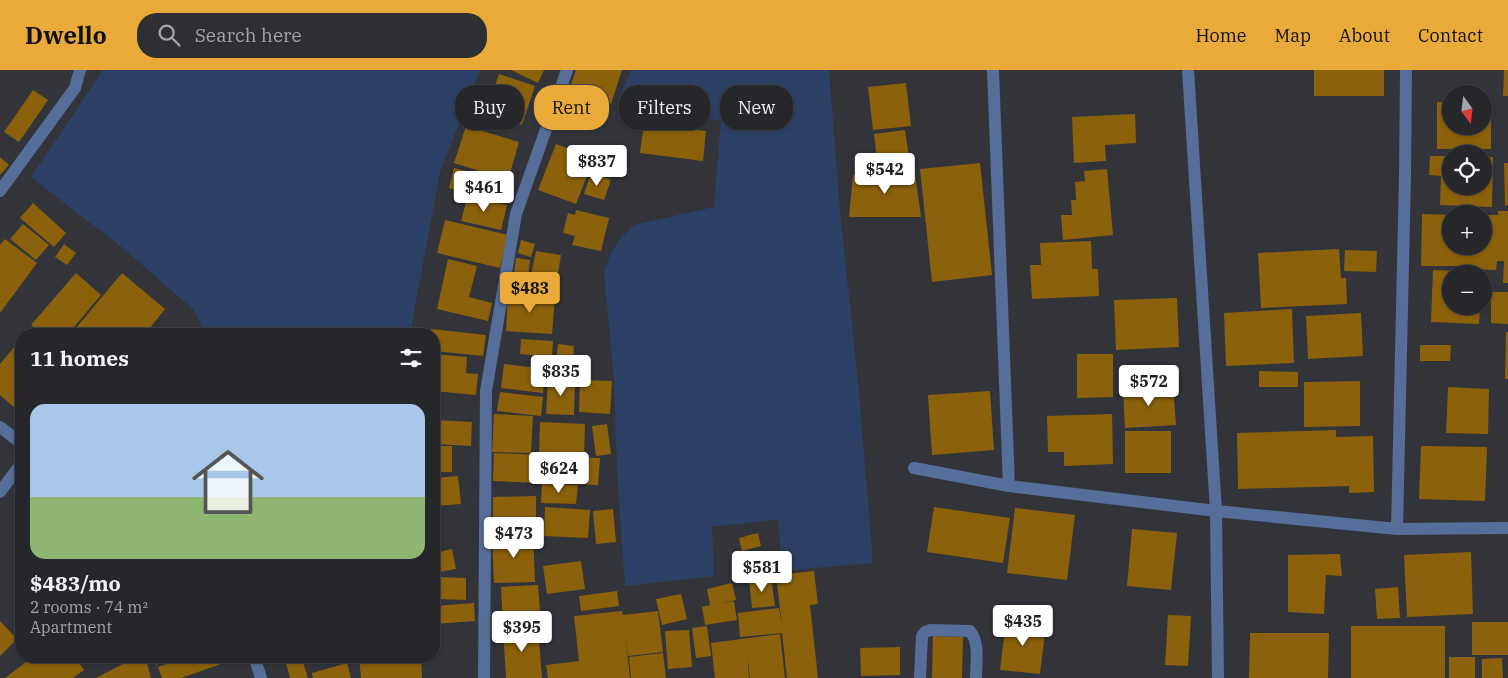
<!DOCTYPE html>
<html lang="en">
<head>
<meta charset="utf-8">
<style>
  :root { --surface:#26272b; --page:#2e2f33; --text:#f1f3f6; --muted:#a4a5a9; --line:#424447; --accent:#eaaa39 }
  body { margin:0; font-family:"IBM Plex Serif",serif; background:var(--page); color:var(--text); height:100vh; display:flex; flex-direction:column; font-size:19px; white-space:nowrap }
  * { box-sizing:border-box; margin:0 }
  p { font-size:16px; color:var(--muted) }
  .icon { flex:none; width:28px; height:28px; fill:none; stroke:currentColor; stroke-width:2; stroke-linecap:round; stroke-linejoin:round }
  .map { position:relative; flex:1; overflow:hidden }
  .details { position:absolute; left:15px; top:258px; width:425px; height:335px; display:flex; flex-direction:column; background:var(--surface); border-radius:20px; box-shadow:0 1px 4px #0004,0 0 0 1px var(--line) }
  .details>* { flex:none }
  .guide { position:absolute; left:455px; top:15px; width:475px; height:45px; display:flex; gap:10px }
  .needle { width:32px; rotate:165deg }
  .controls { position:absolute; left:1442px; top:15px; display:grid; gap:10px }
  .controls a { display:grid; place-items:center; width:50px; height:50px; border-radius:50%; background:var(--surface); box-shadow:0 1px 4px #0004,0 0 0 1px var(--line); font-size:25px }
  .price { position:absolute; translate:-50% -42px; padding:0 11px; border-radius:5px; background:#fff; color:#222; font-size:16px; line-height:32px; filter:drop-shadow(0 1px 2px #0008) }
  .price::after { content:''; position:absolute; left:50%; top:30px; width:15px; height:11px; margin-left:-8px; background:inherit; clip-path:polygon(0 0,100% 0,50% 100%) }
  .price.current { background:var(--accent); color:#111 }
  ul { padding:0; list-style:none }
  li { display:grid; align-content:center; gap:10px; height:265px; padding:0 15px }
  li+li { border-top:1px solid var(--line) }
  li span { display:grid; place-items:center; height:155px; border-radius:15px; color:#555 }
  li>.icon { margin-inline-start:auto }
  span .icon { width:90px; height:90px; fill:#fffc; stroke-width:1 }
  li b { font-size:21px }
  h2 { display:flex; justify-content:space-between; align-items:center; height:60px; padding:0 15px; font-size:21px }
  .tag { padding:0 18px; border-radius:20px; background:var(--surface); box-shadow:0 1px 4px #0004,0 0 0 1px var(--line); font-size:18px; line-height:45px }
  .tag.current { background:var(--accent); color:#111 }
  header { display:flex; align-items:center; gap:30px; box-sizing:border-box; height:70px; padding:0 25px; background:var(--accent); color:#111 }
  header strong { font-size:24px }
  nav { display:flex; gap:28px; margin-inline-start:auto; font-size:18px }
  .search { width:350px; height:45px; background:var(--page); display:flex; align-items:center; gap:12px; box-sizing:border-box; padding:0 18px; border-radius:20px; color:var(--muted); font-size:19px }
  .map>svg:first-child { display:block }
  .green { fill:#2d4065 }
  .building { fill:#8c610c }
  .lines { fill:none; stroke-linecap:round; stroke-linejoin:round }
  .service { stroke:#566e9a; stroke-width:12 }
  .minor { stroke:#566e9a; stroke-width:12 }
  .tertiary { stroke:#566e9a; stroke-width:12 }
</style>
</head>
<body>
<header>
<strong>Dwello</strong>
<div class="search"><svg class="icon" aria-label="search" viewBox="0 0 24 24"><circle cx="10" cy="10" r="6"/><path d="M15 15l6 6"/></svg>Search here</div>
<nav><a>Home</a><a>Map</a><a>About</a><a>Contact</a></nav>
</header>
<div class="map">
<svg width="1508" height="608" viewBox="0 0 1508 608">
  <rect width="100%" height="100%" fill="#323439"/>
  <!-- green -->
  <path class="green" d="M103,0H480L440,102L410,264H205L194,240L124,179L31,107Z
    M631,0H829L840,141L858,312L873,493L782,501L778,449L712,457L714,506L625,516L617,403L614,310L604,202L610,185L619,170L634,155L714,137L721,51L617,32Z"/>
  <!-- building -->
  <path class="building" d="M511,0H544L538,13Z
    M576,0H622L611,34L569,20Z
    M1314,0H1384V26H1314Z
    M1504,0H1508V26H1503Z
    M499,4L535,16L522,55L486,43Z
    M906,13L911,56L873,60L868,17Z
    M33,20L48,30L19,72L4,62Z
    M1437,32H1451V56H1484V32H1491V79H1437Z
    M1135,44L1136,73L1105,75L1106,91L1074,93L1072,47Z
    M644,53L706,61L703,91L640,83Z
    M466,56L519,72L508,110L454,93Z
    M905,60L910,94L878,98L874,64Z
    M556,74L594,88L576,134L538,120Z
    M1430,86H1451V116H1484V87H1493L1492,137L1440,135L1441,106L1429,105Z
    M0,87L9,95L0,105Z
    M980,93L992,205L932,212L920,99Z
    M1504,93H1508V135L1505,136Z
    M914,97L921,147H849L853,105Z
    M454,98L513,112L508,132L449,118Z
    M1107,99L1113,165L1063,170L1061,145H1072L1071,130H1076L1075,112L1085,111L1084,101Z
    M591,103L611,110L604,130L584,124Z
    M468,125L507,135L501,160L461,151Z
    M33,133L66,163L54,177L20,148Z
    M576,140L609,148L601,181L572,175L575,166L563,163L568,143L575,145Z
    M1498,141H1508V213H1503L1504,191H1497L1496,200L1473,199V196H1421L1422,144L1451,145V176H1484V145H1498Z
    M445,150L508,165L500,198L437,183Z
    M23,154L49,175L36,190L10,169Z
    M5,169L37,193L0,243V175Z
    M521,170L535,174L531,187L518,183Z
    M1091,171L1092,199H1098L1099,226L1032,229L1030,195H1041L1040,173Z
    M64,174L76,183L67,195L55,187Z
    M1339,179L1341,208H1346L1347,234L1261,238L1258,183Z
    M1345,180L1377,181L1376,202L1344,201Z
    M536,181L561,185L557,209L531,205Z
    M516,188L530,190L527,220L512,218Z
    M448,189L477,196L469,227L492,233L488,251L437,239Z
    M1433,200L1475,202V204H1451V236H1480L1479,254L1431,252Z
    M76,203L101,225L68,264H42L31,255Z
    M122,203L165,239L145,264H71Z
    M1491,222H1508V254L1491,253Z
    M508,224L555,227L552,264L506,261Z
    M1177,228L1179,277L1116,280L1114,230Z
    M1292,239L1294,293L1226,296L1224,243Z
    M1361,243L1363,286L1308,289L1306,246Z
    M431,259L486,265L483,286L434,281V264H431Z
    M1506,262H1508V309H1505Z
    M21,269V331L15,338L0,325V294Z
    M521,269L553,271L552,287L520,284Z
    M558,274L574,276L573,293L556,292Z
    M1420,275H1451L1450,291H1420Z
    M434,284L467,287L466,303L478,304L476,325L434,321Z
    M1077,284H1113V327L1077,328Z
    M504,294L546,299L543,323L501,318Z
    M1259,301L1298,302V317H1259Z
    M548,309L575,311L574,345L546,344Z
    M580,310L612,311L610,344L579,342Z
    M1360,311V356L1304,357V312Z
    M1173,316L1176,355L1125,358L1123,319Z
    M1448,317L1489,319L1488,364L1446,363Z
    M990,321L994,380L932,385L928,325Z
    M500,322L543,327L541,346L497,341Z
    M494,344L533,346L531,383L492,382Z
    M1112,344L1113,394L1064,396V382H1048L1047,346Z
    M434,350L472,352L471,376L434,374Z
    M540,352L585,354L584,385L539,383Z
    M607,354L611,384L596,386L592,356Z
    M1336,360V367L1373,366L1374,422L1349,423V416L1238,419L1237,363Z
    M1125,361H1171V403H1125Z
    M434,376H452V402H434Z
    M1421,376L1487,377L1485,431L1419,429Z
    M494,383L539,385L538,413L493,411Z
    M546,386L600,388L598,415L545,413Z
    M458,406L461,434L434,436V408Z
    M542,414L578,415L576,434L541,433Z
    M536,426V457H493V427Z
    M545,437L590,440L588,468L544,466Z
    M934,437L1010,448L1003,493L927,482Z
    M1015,438L1075,445L1067,510L1007,503Z
    M613,439L616,472L596,474L593,441Z
    M434,458H436L439,479H434Z
    M1132,459L1177,463L1171,520L1127,516Z
    M758,463L761,476L742,481L739,468Z
    M533,465L535,512L494,513L492,467Z
    M452,479L456,499L434,503V483Z
    M1471,482L1473,544L1407,547L1404,485Z
    M1340,484L1342,506L1326,505L1324,544L1288,542V485Z
    M581,491L585,519L547,524L543,496Z
    M814,501L818,534L810,535L818,608H787L782,563L740,567L738,543L779,538L782,555L776,505Z
    M438,507L466,508V530L437,529Z
    M771,507L775,536L752,538L749,510Z
    M732,513L736,530L720,533L734,531L737,550L705,555L702,537L710,535L707,519Z
    M538,515L541,555L503,557L501,517Z
    M1398,517L1400,548L1377,549L1375,519Z
    M617,521L619,536L581,541L579,526Z
    M681,524L687,549L662,555L656,529Z
    M474,533L475,551L434,554V536Z
    M622,541L623,545L658,541L663,582L628,586L625,563L630,608H548L546,595L579,591L574,546Z
    M1168,545L1191,546L1188,596L1165,595Z
    M1006,550L1046,555L1040,604L1000,600Z
    M0,551L17,569L0,586Z
    M1472,552H1508V585H1472Z
    M707,556L711,586L696,588L692,558Z
    M1351,556H1445V608H1351Z
    M538,557L542,608H506L503,559Z
    M689,560L692,597L668,599L665,561Z
    M1250,563H1329L1328,608H1249Z
    M780,564L785,608H750L747,585L749,608H715L711,573Z
    M933,566L963,567L962,608H932Z
    M900,577V605L861,606L860,578Z
    M663,583L666,608H631L629,587Z
    M34,586H74L84,600L73,608H5Z
    M138,586H145L151,608H96Z
    M152,586H177L156,595Z
    M190,586H219L221,594L181,608H162L158,597Z
    M284,586H301L308,608H290Z
    M421,586L422,608H361L359,587Z
    M1449,587H1475V608H1449Z
    M1502,588L1503,608H1482V589Z
    M347,593L351,608H313L312,603Z"/>
  <g class="lines">
    <!-- service -->
    <path class="service" d="M0,121L75,18L80,0
      M920,608L922,566L925,562L930,560L970,561C980,573 976,593 976,608"/>
    <!-- minor -->
    <path class="minor" d="M993,0L1009,416
      M1188,0L1216,441L1218,608
      M914,398L1009,416L1216,441L1397,459L1508,458
      M0,422L21,394
      M1397,459L1405,106L1406,0
      M484,608L486,321L516,144L567,0"/>
    <!-- tertiary -->
    <path class="tertiary" d="M0,357L21,373
      M254,586L261,608"/>
  </g>
</svg>
<div class="controls">
<a><svg class="needle" viewBox="-14 -14 28 28"><path d="M0-13l5 13h-10z" fill="#e53935"/><path d="M0 13l5-13h-10z" fill="#a4a5a9"/></svg></a>
<a><svg class="icon" aria-label="locate" viewBox="0 0 24 24"><circle cx="12" cy="12" r="6"/><path d="M12 2v4M12 18v4M2 12h4M18 12h4"/></svg></a>
<a>+</a>
<a>−</a>
</div>
<b class="price" style="left:597px;top:117px">$837</b>
<b class="price" style="left:885px;top:125px">$542</b>
<b class="price" style="left:484px;top:143px">$461</b>
<b class="price current" style="left:530px;top:244px">$483</b>
<b class="price" style="left:561px;top:327px">$835</b>
<b class="price" style="left:1149px;top:337px">$572</b>
<b class="price" style="left:559px;top:424px">$624</b>
<b class="price" style="left:514px;top:489px">$473</b>
<b class="price" style="left:762px;top:523px">$581</b>
<b class="price" style="left:1023px;top:577px">$435</b>
<b class="price" style="left:522px;top:583px">$395</b>
<div class="guide">
<a class="tag">Buy</a>
<a class="tag current">Rent</a>
<a class="tag">Filters</a>
<a class="tag">New</a>
</div>
<section class="details">
<h2>11 homes<svg class="icon" aria-label="filters" viewBox="0 0 24 24"><path d="M4 7h16M4 17h16"/><circle cx="9" cy="7" r="2"/><circle cx="15" cy="17" r="2"/></svg></h2>
<ul>
<li><span style="background:linear-gradient(#a9c7e8 60%,#8fb573 0)"><svg class="icon" aria-label="home" viewBox="0 0 24 24"><path d="M3 11l9-7 9 7M6 9v11h12V9"/></svg></span><div><b>$483/mo</b><p>2 rooms · 74 m²</p><p>Apartment</p></div></li>
</ul>
</section>
</div>
</body>
</html>
